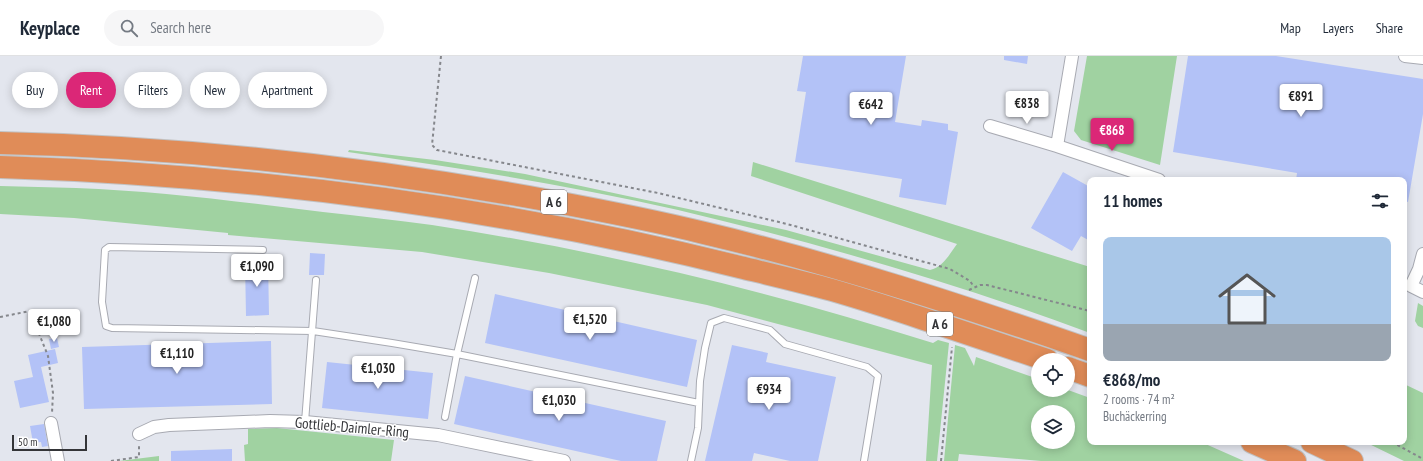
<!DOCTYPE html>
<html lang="en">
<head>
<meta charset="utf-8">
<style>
  :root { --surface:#fff; --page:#f6f6f7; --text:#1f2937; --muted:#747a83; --line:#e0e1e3; --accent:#db2777 }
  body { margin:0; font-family:"PT Sans Narrow",sans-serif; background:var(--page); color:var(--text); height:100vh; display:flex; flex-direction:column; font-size:15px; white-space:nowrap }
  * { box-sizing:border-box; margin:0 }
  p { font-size:13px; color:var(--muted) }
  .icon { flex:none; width:22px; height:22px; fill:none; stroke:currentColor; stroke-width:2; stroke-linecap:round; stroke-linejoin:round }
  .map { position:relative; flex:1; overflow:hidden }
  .panel { position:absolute; left:1087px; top:121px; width:320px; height:268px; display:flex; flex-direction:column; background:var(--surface); border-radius:8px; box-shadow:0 2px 10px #0003 }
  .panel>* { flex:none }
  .banner { position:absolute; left:12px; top:16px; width:380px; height:36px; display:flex; gap:8px }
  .fabs { position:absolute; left:1031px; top:297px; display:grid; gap:8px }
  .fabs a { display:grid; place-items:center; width:44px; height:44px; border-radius:50%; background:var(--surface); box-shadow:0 2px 10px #0003; font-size:20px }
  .scale { position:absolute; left:12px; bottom:10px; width:75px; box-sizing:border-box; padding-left:4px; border:2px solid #343538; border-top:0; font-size:11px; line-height:14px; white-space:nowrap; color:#343538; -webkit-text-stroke:3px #fff; paint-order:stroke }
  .price { position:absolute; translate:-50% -34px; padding:0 9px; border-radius:4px; background:#fff; color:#222; font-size:13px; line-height:26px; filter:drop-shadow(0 1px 2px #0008) }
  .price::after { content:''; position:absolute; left:50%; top:24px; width:12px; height:9px; margin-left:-6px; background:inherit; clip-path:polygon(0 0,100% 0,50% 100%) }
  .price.current { background:var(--accent); color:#fff }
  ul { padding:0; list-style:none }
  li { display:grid; align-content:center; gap:8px; height:212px; padding:0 16px }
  li span { display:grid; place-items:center; height:124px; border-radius:8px; color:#555 }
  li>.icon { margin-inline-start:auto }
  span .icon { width:72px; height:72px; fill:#fffc; stroke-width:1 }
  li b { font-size:17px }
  h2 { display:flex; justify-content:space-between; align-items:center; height:48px; padding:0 16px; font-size:17px }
  .tag { padding:0 14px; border-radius:18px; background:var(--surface); box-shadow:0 2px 10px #0003; font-size:14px; line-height:36px }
  .tag.current { background:var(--accent); color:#fff }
  header { display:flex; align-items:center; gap:24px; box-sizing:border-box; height:56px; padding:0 20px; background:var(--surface); border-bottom:1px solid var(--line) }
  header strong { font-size:19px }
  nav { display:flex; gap:22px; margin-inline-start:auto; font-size:14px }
  .search { width:280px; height:36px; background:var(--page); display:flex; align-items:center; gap:10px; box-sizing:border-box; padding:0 14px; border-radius:22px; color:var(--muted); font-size:15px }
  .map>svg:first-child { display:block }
  .green { fill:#a0d2a1; fill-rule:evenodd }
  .building { fill:#b3c2f7 }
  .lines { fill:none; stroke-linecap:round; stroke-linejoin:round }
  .lane-casing { stroke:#a8aab2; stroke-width:8 }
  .street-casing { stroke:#a8aab2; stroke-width:14 }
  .highway-casing { stroke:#c2c2c3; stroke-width:24 }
  .path { stroke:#85878c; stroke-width:2; stroke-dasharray:3 3; stroke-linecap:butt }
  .lane { stroke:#fff; stroke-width:6 }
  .street { stroke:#fff; stroke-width:12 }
  .highway { stroke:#e08c58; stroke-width:22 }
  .labels { text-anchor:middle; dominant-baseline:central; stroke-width:3; stroke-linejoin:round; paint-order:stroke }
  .shield { fill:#fff; stroke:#717274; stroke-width:1 }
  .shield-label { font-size:14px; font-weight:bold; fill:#343538 }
  .street-label { font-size:15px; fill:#343538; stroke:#fff }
</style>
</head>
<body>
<header>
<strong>Keyplace</strong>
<div class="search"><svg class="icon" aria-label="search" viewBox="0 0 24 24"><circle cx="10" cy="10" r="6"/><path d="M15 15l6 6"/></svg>Search here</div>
<nav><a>Map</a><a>Layers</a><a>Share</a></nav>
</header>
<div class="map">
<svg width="1423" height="405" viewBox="0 0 1423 405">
  <rect width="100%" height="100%" fill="#e3e6ee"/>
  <!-- green -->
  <path class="green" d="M1087,0H1177L1160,109L1081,84L1074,75Z
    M349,94L435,104L525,118L786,174L930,214C943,211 949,199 957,188L751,120L753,106L1090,211V277C956,227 817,187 678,154C569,129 459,112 348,96Z
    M0,130C25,131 51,131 76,132C159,135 241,146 323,156C359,160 396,164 432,169C602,195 770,235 933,287L938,284L949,287L937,405H926L932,309L707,249L549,217L422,196L228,179V177L74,162L0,158Z
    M1418,247L1423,250V272L1418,270L1415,265Z
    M955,289L965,292L974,310L976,301L1038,323V334H1068L1090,342V386H1201L1244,405H1041L959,398L958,405H944ZM1038,356H1068V386H1038Z
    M1404,328L1423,337V405H1404L1365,386H1404Z
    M277,372L394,384L391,405H245L244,389L248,388V373Z
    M159,400V405H119Z"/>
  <!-- building -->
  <path class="building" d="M803,0H906L895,66L921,70L922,64L948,68V74L958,76L946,149L899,141L902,123L795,106L806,36L797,35Z
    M1004,0H1028L1027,8L1004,4Z
    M1188,0H1276L1423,23V58L1408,146L1404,145V124H1296L1297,117L1173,96Z
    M1063,116L1090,131V185L1081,180L1072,195L1031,172Z
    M310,197L325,198L324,219H309Z
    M268,204L269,259L246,260L245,205Z
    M495,238L697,284L687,331L485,287Z
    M45,254L47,261L39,263L37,255Z
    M57,282L59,291L51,293L49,283Z
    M271,285L272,348L84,353L82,291Z
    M732,289L768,297L766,306L836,321L818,405H790L754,397L752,405H705Z
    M55,293L58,307L41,311L49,346L20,352L14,325L33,321L28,299Z
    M327,306L433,317L428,363L322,352Z
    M465,320L666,365L657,405H621L454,368Z
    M44,368L48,390L42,391L41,386L33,387L30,370Z
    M232,393V405H171V395Z"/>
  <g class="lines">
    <!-- lane casing -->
    <g class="lane-casing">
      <path id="lane" d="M263,194L109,191L105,194L102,246L106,270L112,272L313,275L392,287L457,298L699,347
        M445,361L457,298L475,222
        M305,366L316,224
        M691,405L698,372L700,325L705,292L711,267L724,262L770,274L785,288L867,311L878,320L864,405"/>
    </g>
    <!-- street casing -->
    <g class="street-casing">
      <path id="street" d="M1405,0L1423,2
        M990,70L1057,90L1159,124
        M1057,90L1072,0
        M1423,198L1419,213L1411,230L1423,236
        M51,367L58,405
        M139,378L154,371L169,369L270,365L305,366L438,379L564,405"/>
    </g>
    <!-- highway casing -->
    <g class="highway-casing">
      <path id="highway" d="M0,87C184,91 364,111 545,144C599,154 652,164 704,177C835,208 963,250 1090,294
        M0,111C251,119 500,151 744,212C773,219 803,226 832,234C863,243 894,253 924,263C965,277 1006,290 1047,304
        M1068,312L1090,320
        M1252,386L1295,405
        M1312,386L1352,405"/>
    </g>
    <!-- path -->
    <path class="path" d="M441,0L432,89L437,94L658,137L787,168L950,213L970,225L974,231
      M969,234L980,229H987L1090,255
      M0,261L30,255L48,300L53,337L52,357
      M1392,386L1423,403
      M111,405L139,401V388
      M941,405L952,291"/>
    <!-- lane -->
    <use href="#lane" class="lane"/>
    <!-- street -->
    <use href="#street" class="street"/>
    <!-- highway -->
    <use href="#highway" class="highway"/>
  </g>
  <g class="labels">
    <!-- shield labels -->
    <g class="shield">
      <rect x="541" y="134" width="26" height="24" rx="3"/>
      <rect x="927" y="256" width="26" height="24" rx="3"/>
    </g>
    <g class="shield-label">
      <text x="554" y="146">A 6</text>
      <text x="940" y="268">A 6</text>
    </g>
    <!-- street labels -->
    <g class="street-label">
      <text transform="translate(352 371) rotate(5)">Gottlieb-Daimler-Ring</text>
    </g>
  </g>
</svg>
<div class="fabs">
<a><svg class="icon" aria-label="locate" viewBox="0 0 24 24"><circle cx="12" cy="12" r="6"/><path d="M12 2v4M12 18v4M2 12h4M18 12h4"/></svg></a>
<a><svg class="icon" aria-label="layers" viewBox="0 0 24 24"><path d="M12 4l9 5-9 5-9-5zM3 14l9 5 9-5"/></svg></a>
</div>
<div class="scale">50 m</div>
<b class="price" style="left:1301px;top:62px">€891</b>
<b class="price" style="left:1027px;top:69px">€838</b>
<b class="price" style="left:871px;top:70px">€642</b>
<b class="price current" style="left:1112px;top:96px">€868</b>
<b class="price" style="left:257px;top:232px">€1,090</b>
<b class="price" style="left:590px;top:285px">€1,520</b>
<b class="price" style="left:54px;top:287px">€1,080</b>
<b class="price" style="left:177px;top:319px">€1,110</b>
<b class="price" style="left:378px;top:334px">€1,030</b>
<b class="price" style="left:769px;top:355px">€934</b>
<b class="price" style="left:559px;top:366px">€1,030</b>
<div class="banner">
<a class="tag">Buy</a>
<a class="tag current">Rent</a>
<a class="tag">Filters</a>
<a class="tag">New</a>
<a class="tag">Apartment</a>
</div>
<section class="panel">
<h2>11 homes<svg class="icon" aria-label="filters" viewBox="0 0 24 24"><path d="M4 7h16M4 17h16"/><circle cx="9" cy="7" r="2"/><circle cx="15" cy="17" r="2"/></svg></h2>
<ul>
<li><span style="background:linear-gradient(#a9c7e8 70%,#9aa5b1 0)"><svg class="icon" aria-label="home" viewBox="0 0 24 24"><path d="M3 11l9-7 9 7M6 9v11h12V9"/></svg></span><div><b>€868/mo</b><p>2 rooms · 74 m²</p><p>Buchäckerring</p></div></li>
</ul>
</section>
</div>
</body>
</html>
